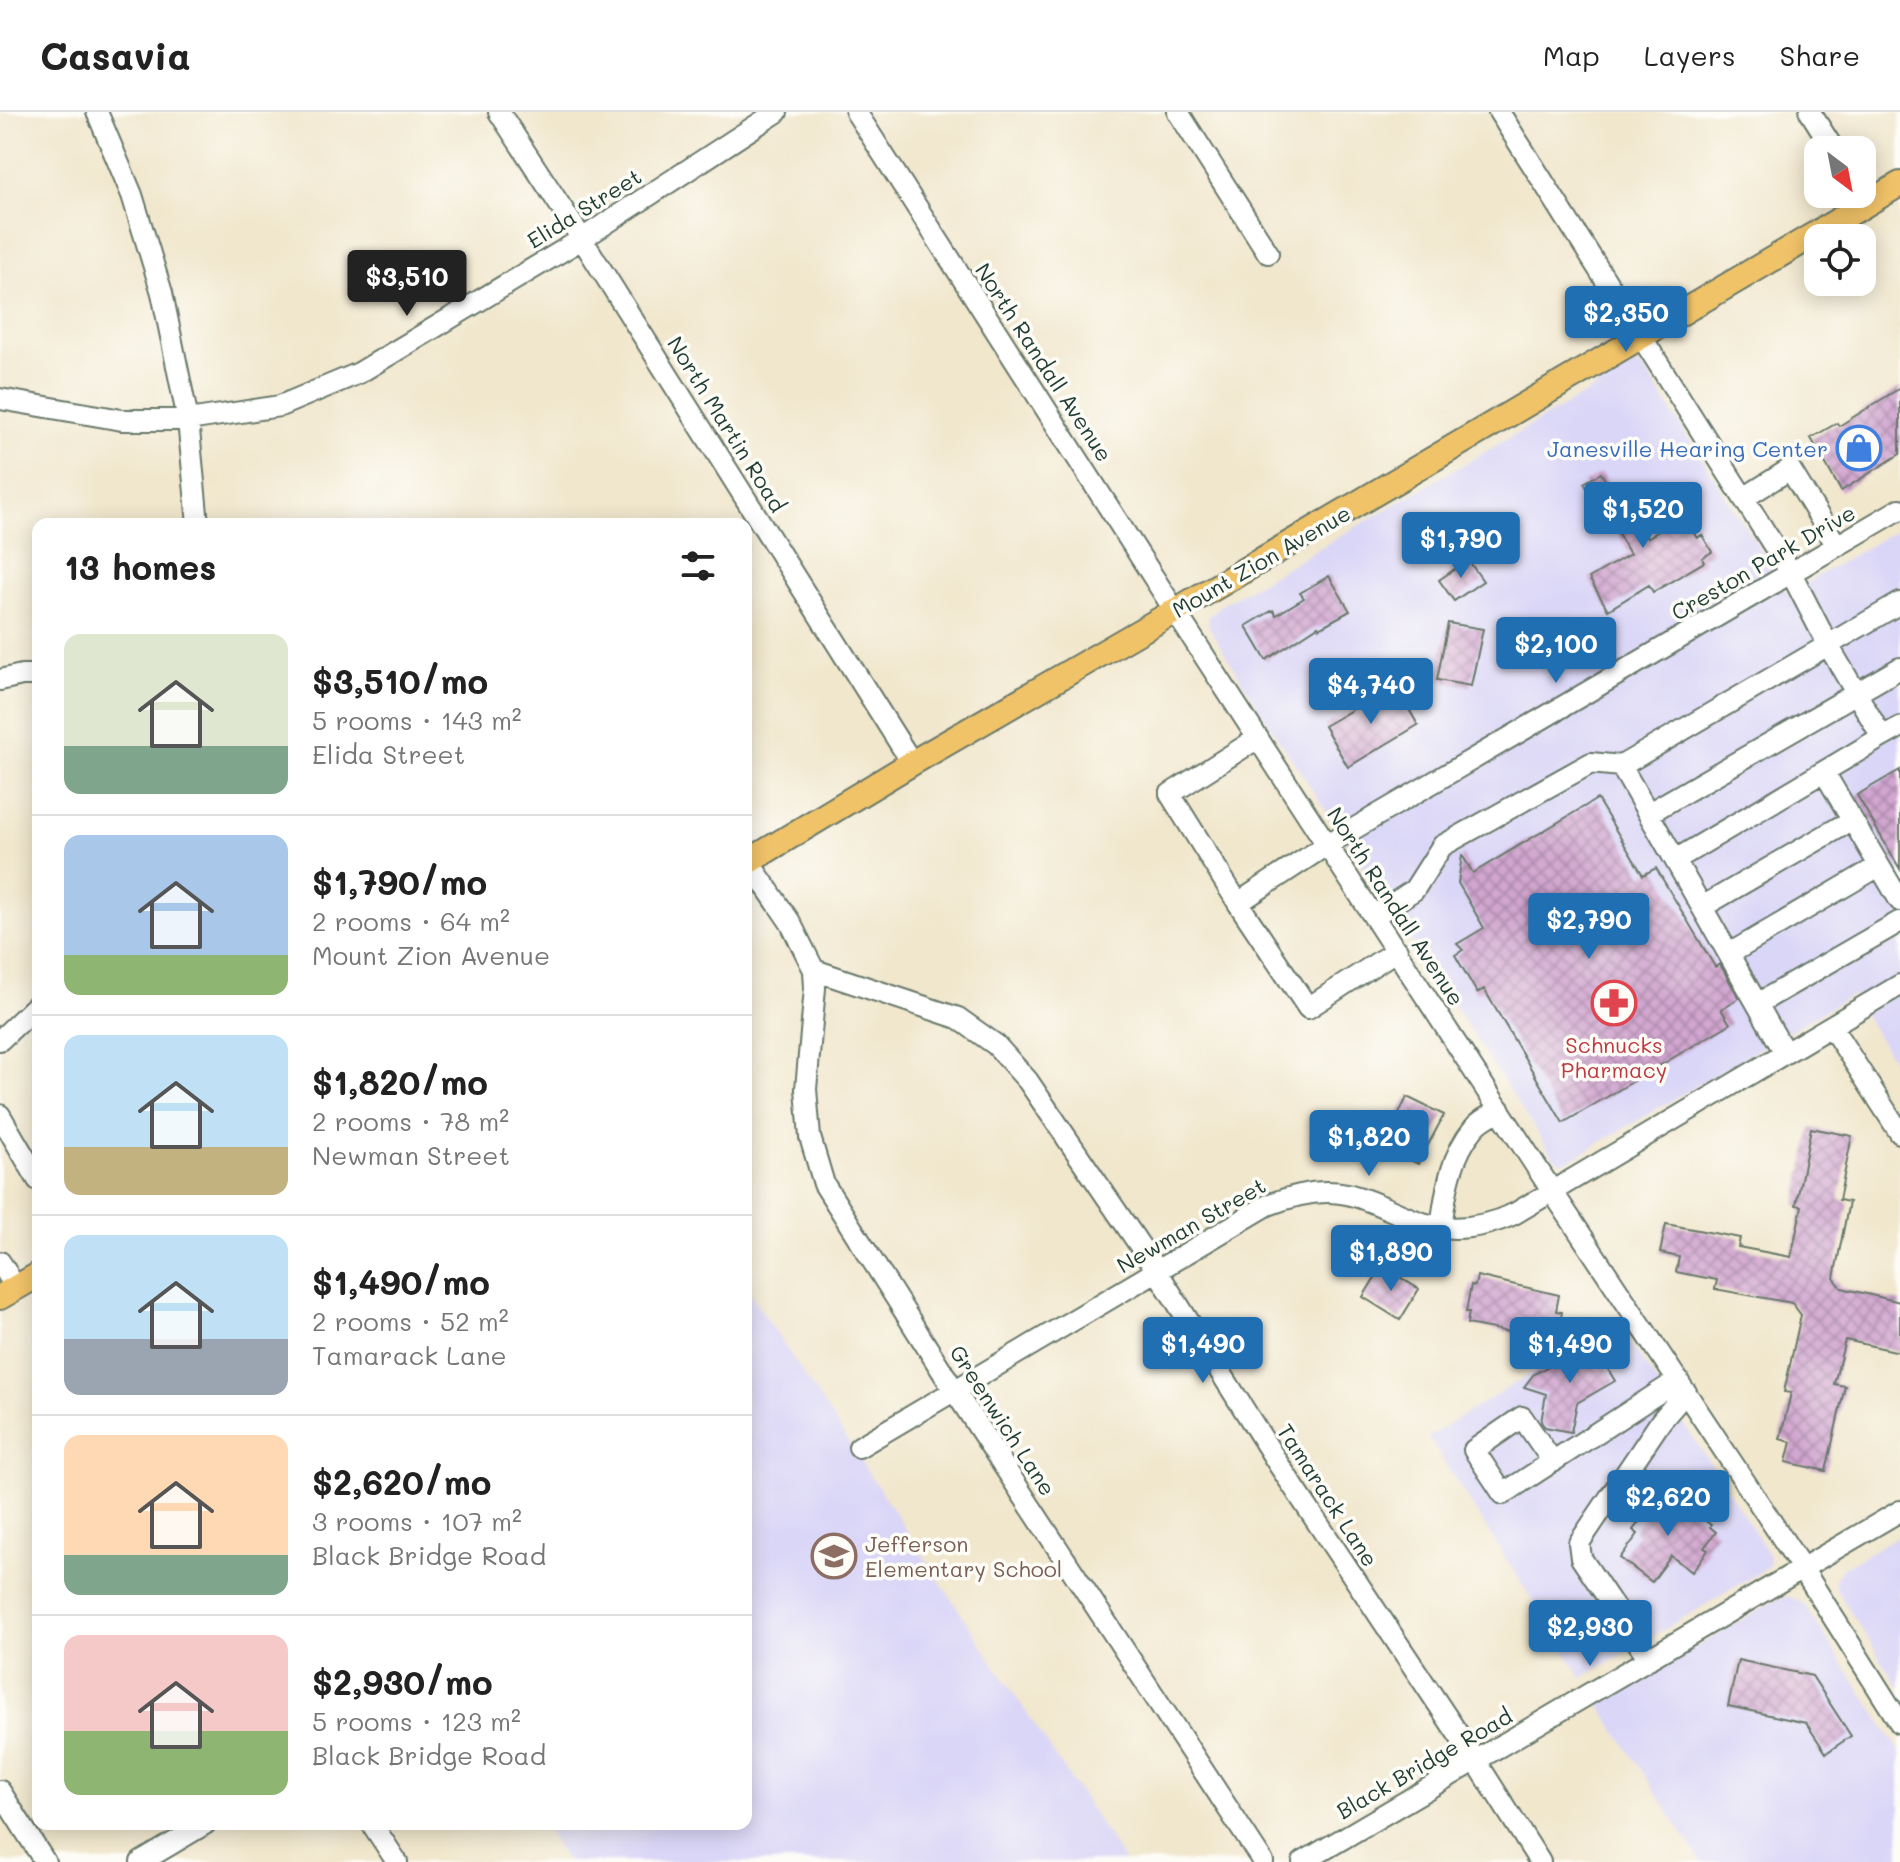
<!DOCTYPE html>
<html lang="en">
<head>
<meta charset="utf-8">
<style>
  :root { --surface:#fff; --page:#f2f2f2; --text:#222; --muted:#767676; --line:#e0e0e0; --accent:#1f6fb2 }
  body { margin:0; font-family:Mali,sans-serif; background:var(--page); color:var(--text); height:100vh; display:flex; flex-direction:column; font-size:30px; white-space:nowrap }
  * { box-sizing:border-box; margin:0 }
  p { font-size:26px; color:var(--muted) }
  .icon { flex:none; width:44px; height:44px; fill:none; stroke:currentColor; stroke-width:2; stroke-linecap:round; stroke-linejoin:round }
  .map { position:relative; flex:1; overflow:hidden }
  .drawer { position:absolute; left:32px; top:406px; width:720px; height:1312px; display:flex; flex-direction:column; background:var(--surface); border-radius:16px; box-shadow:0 4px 20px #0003 }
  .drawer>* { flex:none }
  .needle { width:52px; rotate:148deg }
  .controls { position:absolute; left:1804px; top:24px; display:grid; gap:16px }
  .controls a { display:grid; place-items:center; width:72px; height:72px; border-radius:16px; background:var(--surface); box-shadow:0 4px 20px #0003; font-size:40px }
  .price { position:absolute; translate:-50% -68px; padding:0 18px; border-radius:8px; background:var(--accent); color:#fff; font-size:26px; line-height:52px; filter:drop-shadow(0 2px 4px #0008) }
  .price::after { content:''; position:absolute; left:50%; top:48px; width:24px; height:18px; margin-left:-12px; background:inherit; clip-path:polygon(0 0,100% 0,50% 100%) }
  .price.current { background:#222; color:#fff }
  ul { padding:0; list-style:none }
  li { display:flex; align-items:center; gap:24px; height:200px; padding:0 32px }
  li+li { border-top:2px solid var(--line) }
  li span { display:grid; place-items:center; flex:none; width:224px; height:160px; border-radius:16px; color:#555 }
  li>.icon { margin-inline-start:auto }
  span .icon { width:96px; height:96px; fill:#fffc; stroke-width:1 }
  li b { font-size:34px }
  h2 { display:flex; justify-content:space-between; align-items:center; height:96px; padding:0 32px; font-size:34px }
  header { display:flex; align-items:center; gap:48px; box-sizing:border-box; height:112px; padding:0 40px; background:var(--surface); border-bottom:2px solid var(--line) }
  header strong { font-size:38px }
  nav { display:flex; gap:44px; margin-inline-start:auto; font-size:28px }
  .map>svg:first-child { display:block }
  .built { fill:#dad6f7 }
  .building { fill:url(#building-cross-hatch) }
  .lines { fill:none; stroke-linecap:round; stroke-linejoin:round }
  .minor-casing { stroke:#68786a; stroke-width:24 }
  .major-casing { stroke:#68786a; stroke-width:28 }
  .minor { stroke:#fff; stroke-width:20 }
  .major { stroke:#f1c369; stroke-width:24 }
  .labels { text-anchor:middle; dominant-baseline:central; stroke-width:7; stroke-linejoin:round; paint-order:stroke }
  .street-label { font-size:22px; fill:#1f3d34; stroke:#fdfcf7 }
  .shop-label { font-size:22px; fill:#366cbe; stroke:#fdfcf7; text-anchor:end }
  .health-label { font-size:22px; fill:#be3a42; stroke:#fdfcf7 }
  .education-label { font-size:22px; fill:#785e54; stroke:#fdfcf7; text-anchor:start }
</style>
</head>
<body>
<header>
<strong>Casavia</strong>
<nav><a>Map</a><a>Layers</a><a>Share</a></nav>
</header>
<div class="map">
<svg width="1900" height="1750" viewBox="0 0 1900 1750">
  <defs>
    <pattern id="building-cross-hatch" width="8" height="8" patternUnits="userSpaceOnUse" patternTransform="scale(2)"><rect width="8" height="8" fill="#d2a6d0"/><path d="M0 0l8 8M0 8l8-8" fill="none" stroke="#a8a"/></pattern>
  </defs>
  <rect width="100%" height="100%" fill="#fdfcf7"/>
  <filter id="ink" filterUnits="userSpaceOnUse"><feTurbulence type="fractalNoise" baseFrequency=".0125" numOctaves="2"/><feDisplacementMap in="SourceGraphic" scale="16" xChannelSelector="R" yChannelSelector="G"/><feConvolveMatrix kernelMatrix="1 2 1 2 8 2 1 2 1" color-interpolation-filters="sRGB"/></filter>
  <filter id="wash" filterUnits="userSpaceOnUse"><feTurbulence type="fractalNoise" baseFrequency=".006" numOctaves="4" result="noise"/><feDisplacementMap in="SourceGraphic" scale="32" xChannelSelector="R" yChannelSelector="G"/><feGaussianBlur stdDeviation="1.8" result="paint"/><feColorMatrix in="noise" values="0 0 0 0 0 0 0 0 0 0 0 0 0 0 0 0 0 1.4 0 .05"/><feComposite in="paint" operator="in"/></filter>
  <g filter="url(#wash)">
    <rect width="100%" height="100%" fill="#f1e7cd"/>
    <!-- built -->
    <path class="built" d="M1635,253L1641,255L1647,261L1788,481L1900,416V959L1851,883L1572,1047L1562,1050L1554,1046L1267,609L1215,525L1208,512L1209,504L1218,495Z
      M746,1175L1125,1750H567L542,1712H746Z
      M1616,1209L1763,1432L1770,1447L1769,1453L1762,1459L1582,1566L1428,1325Z
      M1900,1423V1577L1837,1479L1834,1469L1841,1458L1846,1454Z
      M1785,1485H1791L1802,1491L1808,1498L1900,1639V1750H1701L1599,1592L1777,1487Z"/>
    <g id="blocks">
      <!-- building -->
      <path class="building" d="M1900,276V342L1841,379L1811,326L1837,311L1839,314Z
        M1601,361L1618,391L1624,388L1647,426L1684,404L1697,426L1702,423L1712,440L1702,446L1704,450L1653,480L1649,473L1608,498L1589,466L1630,442L1606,401L1601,404L1589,383L1591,382L1584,371Z
        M1468,448L1483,469L1454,489L1439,468Z
        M1329,464L1350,499L1319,516L1318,514L1266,548L1246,514L1273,498L1276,503L1304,486L1300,481Z
        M1448,511L1483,517L1471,574L1437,568Z
        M1395,573L1418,613L1348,655L1324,614Z
        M1900,658V757L1857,683Z
        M1597,687L1643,763L1656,756L1715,855L1720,852L1739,886L1721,897L1730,912L1563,1011L1484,877L1477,881L1455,843L1463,838L1457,832L1484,816L1458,771L1462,743L1473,761Z
        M1407,985L1444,1003L1418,1052L1386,1036L1400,1009L1396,1008Z
        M1811,1016L1852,1024L1839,1088L1849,1090L1834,1166L1842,1176L1900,1190V1240L1845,1228L1834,1272L1845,1274L1826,1359L1786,1350L1791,1330L1780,1327L1791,1281L1784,1280L1801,1203L1792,1191L1715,1177L1717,1168L1676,1160L1679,1145L1660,1141L1666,1112L1740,1126L1738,1135L1791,1145L1802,1094L1796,1093Z
        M1382,1154L1419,1177L1400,1208L1363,1185Z
        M1477,1164L1559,1183L1556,1199L1562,1200L1556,1229L1467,1212L1469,1200H1466L1471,1173L1475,1174Z
        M1591,1229L1615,1269L1577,1291L1571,1320L1545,1315L1541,1310L1546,1282L1524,1275L1533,1263Z
        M1663,1378L1711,1413L1710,1415L1716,1420L1704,1436L1708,1438L1692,1460L1671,1444L1652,1470L1620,1446L1638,1422L1633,1418Z
        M1738,1548L1812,1564L1851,1624L1826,1641L1806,1611L1728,1594Z"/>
    </g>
  </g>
  <g filter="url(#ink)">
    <use href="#blocks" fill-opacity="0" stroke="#68786a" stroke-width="2"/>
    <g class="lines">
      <!-- minor casing -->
      <g class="minor-casing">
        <path id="minor" d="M97,0L132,83L162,181L188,308L198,412
          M499,0L582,127L912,651
          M856,0L1175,499L1552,1079L1802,1456L1900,1611
          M1178,0L1268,141
          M1499,0L1791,461L1828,533L1882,625L1675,748L1621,654L1900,491
          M1810,0L1834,38
          M0,287L122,308H188L280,294L359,261L582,127L777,0
          M1744,386L1790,357L1837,434
          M0,568L22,563H38
          M1882,625L1900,615
          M1258,626L1170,682L1238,791L1308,896L1397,838
          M1824,660L1900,789
          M1649,701L1900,556
          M1675,748L1785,941
          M749,750L790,810L814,858L815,876L806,977L810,1025L824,1072L954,1278L1263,1750
          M1238,791L1328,732L1900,397
          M1702,795L1852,708
          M1374,804L1414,778L1442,734L1591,651L1621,654
          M1729,842L1879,754
          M814,858L958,906L996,933L1028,969L1157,1159L1279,1353L1476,1649L1540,1750
          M1757,892L1899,810
          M1831,914L1900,1021
          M0,928L38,892
          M0,1003L38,1068
          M1441,1115C1446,1079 1450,1045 1474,1016C1480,1008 1491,1003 1500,998
          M0,1150L16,1176
          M859,1335L1268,1093C1293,1083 1320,1076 1347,1082C1374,1088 1397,1103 1423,1111C1455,1121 1485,1115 1514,1102L1900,873
          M1553,1350L1522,1305L1474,1338L1503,1382L1678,1268
          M1649,1547L1581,1446L1579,1431L1661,1309L1686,1280
          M0,1679L45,1750
          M372,1712L397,1750
          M141,1750L205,1712
          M1303,1750L1900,1399"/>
      </g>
      <!-- major casing -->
      <g class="major-casing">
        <path id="major" d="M746,751L912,651L1175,499L1900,72
          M0,1185L38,1163"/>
      </g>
      <!-- minor -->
      <use href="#minor" class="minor"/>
      <!-- major -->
      <use href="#major" class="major"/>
    </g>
  </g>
  <!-- icons -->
  <defs>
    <g id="shop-ring" transform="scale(2.3)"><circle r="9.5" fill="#fdfcf7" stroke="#3f7fe0" stroke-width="1.5"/><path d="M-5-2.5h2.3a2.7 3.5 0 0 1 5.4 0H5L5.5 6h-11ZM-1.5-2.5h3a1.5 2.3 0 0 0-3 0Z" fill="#3f7fe0"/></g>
    <g id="pharmacy-ring" transform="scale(2.3)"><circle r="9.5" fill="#fdfcf7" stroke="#e0444e" stroke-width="1.5"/><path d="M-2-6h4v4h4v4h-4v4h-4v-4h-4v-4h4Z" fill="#e0444e"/></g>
    <g id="school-ring" transform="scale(2.3)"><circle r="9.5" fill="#fdfcf7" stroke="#8d6e63" stroke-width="1.5"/><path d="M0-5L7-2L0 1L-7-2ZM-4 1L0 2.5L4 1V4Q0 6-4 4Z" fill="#8d6e63"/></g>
  </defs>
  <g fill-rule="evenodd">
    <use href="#shop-ring" x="1859" y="336"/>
    <use href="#pharmacy-ring" x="1614" y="891"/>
    <use href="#school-ring" x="834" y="1444"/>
  </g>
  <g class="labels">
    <!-- street labels -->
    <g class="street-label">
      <text transform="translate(584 96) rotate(-32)">Elida Street</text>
      <text transform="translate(1044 250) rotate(57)">North Randall Avenue</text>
      <text transform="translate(727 312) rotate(58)">North Martin Road</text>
      <text transform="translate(1261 449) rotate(-30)">Mount Zion Avenue</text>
      <text transform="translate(1763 450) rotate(-30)">Creston Park Drive</text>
      <text transform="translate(1396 794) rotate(57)">North Randall Avenue</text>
      <text transform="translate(1191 1113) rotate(-30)">Newman Street</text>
      <text transform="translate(1003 1308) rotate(57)">Greenwich Lane</text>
      <text transform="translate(1328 1383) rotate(57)">Tamarack Lane</text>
      <text transform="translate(1424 1651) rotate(-30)">Black Bridge Road</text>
    </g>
    <!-- shop labels -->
    <g class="shop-label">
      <text x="1828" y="336">Janesville Hearing Center</text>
    </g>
    <!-- health labels -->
    <g class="health-label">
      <text x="1614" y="932">Schnucks<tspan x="1614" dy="25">Pharmacy</tspan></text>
    </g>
    <!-- education labels -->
    <g class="education-label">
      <text x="865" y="1431">Jefferson<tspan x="865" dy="25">Elementary School</tspan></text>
    </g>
  </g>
</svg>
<div class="controls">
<a><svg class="needle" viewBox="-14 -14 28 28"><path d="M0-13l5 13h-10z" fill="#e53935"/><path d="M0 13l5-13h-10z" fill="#767676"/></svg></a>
<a><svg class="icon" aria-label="locate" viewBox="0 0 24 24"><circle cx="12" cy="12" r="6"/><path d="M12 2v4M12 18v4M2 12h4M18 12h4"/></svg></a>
</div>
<b class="price current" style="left:407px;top:206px">$3,510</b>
<b class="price" style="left:1626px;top:242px">$2,350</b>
<b class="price" style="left:1643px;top:438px">$1,520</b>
<b class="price" style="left:1461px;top:468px">$1,790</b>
<b class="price" style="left:1556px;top:573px">$2,100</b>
<b class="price" style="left:1371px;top:614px">$4,740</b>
<b class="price" style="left:1589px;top:849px">$2,790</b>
<b class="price" style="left:1369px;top:1066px">$1,820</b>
<b class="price" style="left:1391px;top:1181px">$1,890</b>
<b class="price" style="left:1203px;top:1273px">$1,490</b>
<b class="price" style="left:1570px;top:1273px">$1,490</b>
<b class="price" style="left:1668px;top:1426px">$2,620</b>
<b class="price" style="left:1590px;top:1556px">$2,930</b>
<section class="drawer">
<h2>13 homes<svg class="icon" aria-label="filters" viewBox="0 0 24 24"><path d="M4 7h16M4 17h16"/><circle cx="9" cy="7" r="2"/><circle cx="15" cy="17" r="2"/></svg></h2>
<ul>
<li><span style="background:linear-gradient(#dfe7d0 70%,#7fa58c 0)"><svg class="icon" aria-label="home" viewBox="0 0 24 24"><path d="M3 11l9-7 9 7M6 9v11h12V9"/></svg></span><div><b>$3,510/mo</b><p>5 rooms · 143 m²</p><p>Elida Street</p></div></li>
<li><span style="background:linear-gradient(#a9c7e8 75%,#8fb573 0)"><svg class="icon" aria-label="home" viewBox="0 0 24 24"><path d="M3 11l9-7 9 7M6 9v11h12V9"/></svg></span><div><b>$1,790/mo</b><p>2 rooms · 64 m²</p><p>Mount Zion Avenue</p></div></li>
<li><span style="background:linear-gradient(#bfe0f5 70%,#c2b280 0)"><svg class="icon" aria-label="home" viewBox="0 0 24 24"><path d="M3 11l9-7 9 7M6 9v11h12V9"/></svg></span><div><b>$1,820/mo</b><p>2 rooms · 78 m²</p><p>Newman Street</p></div></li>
<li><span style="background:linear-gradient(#bfe0f5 65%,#9aa5b1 0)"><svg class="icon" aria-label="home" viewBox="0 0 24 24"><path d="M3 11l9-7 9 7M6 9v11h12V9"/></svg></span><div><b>$1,490/mo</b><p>2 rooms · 52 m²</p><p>Tamarack Lane</p></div></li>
<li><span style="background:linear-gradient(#ffd9b3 75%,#7fa58c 0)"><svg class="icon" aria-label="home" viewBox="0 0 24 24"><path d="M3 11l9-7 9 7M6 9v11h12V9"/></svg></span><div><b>$2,620/mo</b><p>3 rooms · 107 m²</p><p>Black Bridge Road</p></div></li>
<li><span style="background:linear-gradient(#f6c9c9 60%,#8fb573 0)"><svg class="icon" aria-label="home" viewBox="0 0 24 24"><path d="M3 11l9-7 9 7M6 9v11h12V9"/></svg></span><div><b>$2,930/mo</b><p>5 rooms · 123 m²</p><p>Black Bridge Road</p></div></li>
</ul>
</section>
</div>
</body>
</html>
